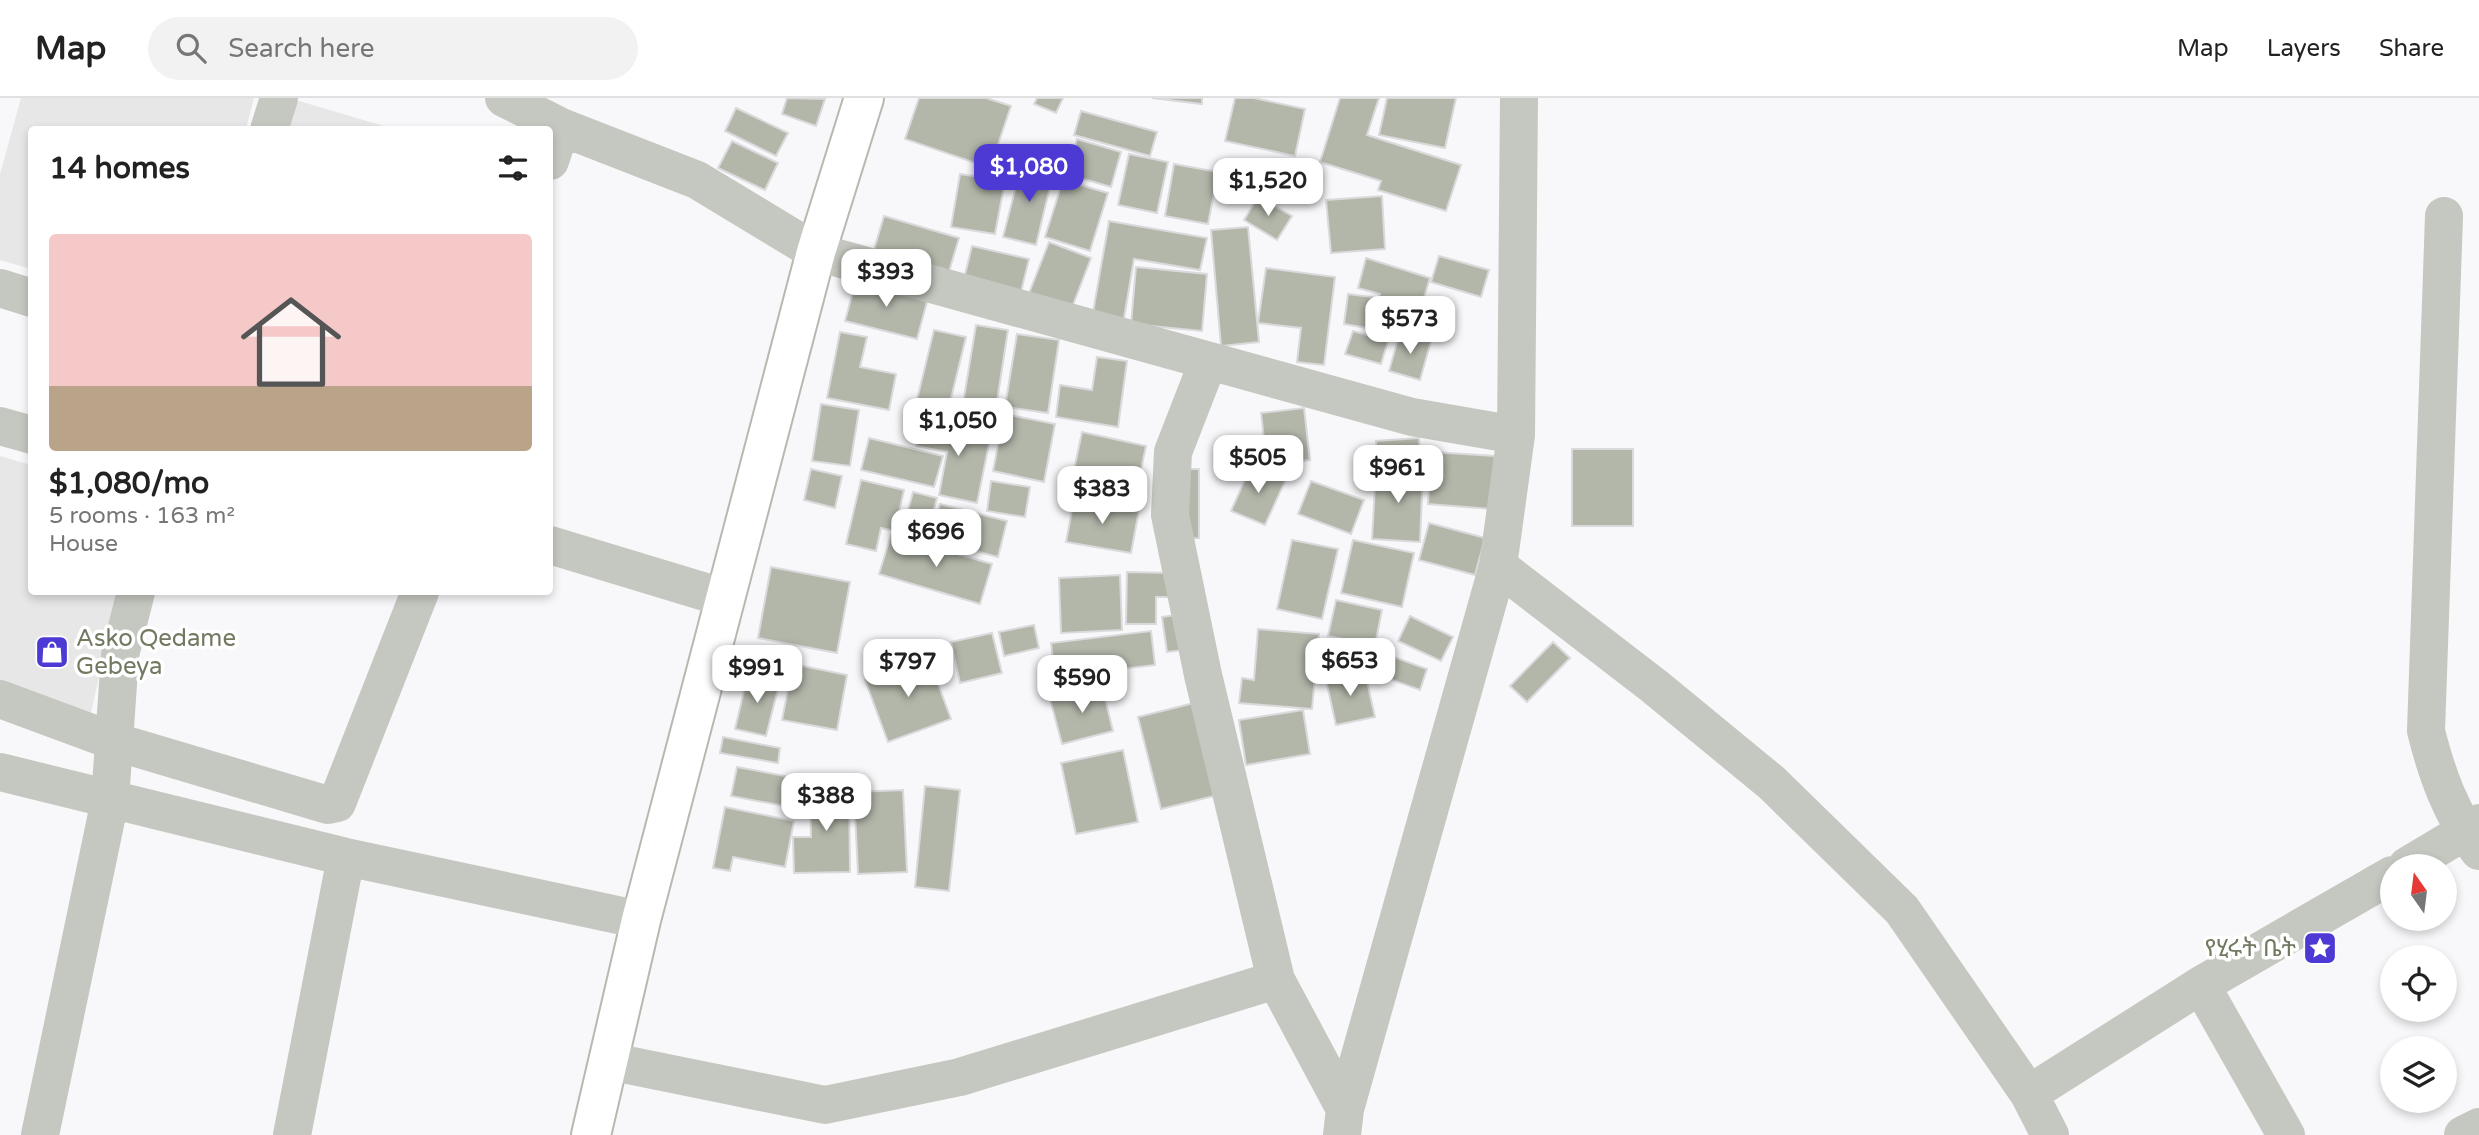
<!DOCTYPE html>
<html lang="en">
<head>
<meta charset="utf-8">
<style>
  :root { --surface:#fff; --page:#f2f2f2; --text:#222; --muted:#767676; --line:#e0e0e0; --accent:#4d3ad5 }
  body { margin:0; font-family:"Varela Round","Noto Sans Ethiopic",sans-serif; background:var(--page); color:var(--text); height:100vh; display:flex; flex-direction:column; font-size:26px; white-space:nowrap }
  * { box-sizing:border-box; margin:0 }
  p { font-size:23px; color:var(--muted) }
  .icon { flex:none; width:38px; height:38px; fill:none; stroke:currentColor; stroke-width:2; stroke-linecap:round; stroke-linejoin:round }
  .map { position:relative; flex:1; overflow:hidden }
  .details { position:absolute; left:28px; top:28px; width:525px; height:469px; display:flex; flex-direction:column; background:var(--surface); border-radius:7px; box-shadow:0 4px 10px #0003 }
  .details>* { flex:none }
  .needle { width:46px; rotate:346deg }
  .controls { position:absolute; left:2380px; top:756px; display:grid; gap:14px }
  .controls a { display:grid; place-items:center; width:77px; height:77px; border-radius:50%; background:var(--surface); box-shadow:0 4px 10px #0003; font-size:35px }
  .price { position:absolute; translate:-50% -60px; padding:0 16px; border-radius:14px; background:#fff; color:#222; font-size:23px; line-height:46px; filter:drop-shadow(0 2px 4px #0008) }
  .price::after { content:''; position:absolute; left:50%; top:42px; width:21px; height:16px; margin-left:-10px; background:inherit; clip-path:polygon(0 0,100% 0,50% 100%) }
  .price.current { background:var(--accent); color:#fff }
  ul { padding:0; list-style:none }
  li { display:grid; align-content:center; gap:14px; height:371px; padding:0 21px }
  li+li { border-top:2px solid var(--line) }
  li span { display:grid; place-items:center; height:217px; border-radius:7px; color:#555 }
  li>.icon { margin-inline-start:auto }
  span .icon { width:126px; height:126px; fill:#fffc; stroke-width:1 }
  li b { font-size:30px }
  h2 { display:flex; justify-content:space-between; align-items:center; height:84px; padding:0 21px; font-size:30px }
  header { display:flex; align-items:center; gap:42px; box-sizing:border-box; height:98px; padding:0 35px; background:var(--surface); border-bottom:2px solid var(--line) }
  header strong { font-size:33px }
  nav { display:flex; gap:38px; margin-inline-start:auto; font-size:24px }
  .search { width:490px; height:63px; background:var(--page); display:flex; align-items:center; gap:18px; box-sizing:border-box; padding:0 24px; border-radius:38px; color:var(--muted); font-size:26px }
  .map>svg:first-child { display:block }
  .built { fill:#e8e7e7 }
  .building { fill:#b3b7aa; stroke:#dad9db; stroke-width:2 }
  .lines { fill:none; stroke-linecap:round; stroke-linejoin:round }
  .major-casing { stroke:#b6b9b0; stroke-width:42 }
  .minor { stroke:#c5c8c0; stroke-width:38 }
  .major { stroke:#fff; stroke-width:38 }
  .labels { text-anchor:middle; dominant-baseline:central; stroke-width:7; stroke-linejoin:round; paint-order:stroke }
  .poi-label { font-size:24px; fill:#717961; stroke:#fff; text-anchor:start }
</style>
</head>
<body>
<header>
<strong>Map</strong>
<div class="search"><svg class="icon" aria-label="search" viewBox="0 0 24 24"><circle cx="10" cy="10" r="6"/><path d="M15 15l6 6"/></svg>Search here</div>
<nav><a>Map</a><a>Layers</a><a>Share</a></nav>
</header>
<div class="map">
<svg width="2479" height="1037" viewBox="0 0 2479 1037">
  <rect width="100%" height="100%" fill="#f8f7f9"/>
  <!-- built -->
  <path class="built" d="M21,0H254L246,31L32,32L31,171L0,162V76Z
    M292,1L394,31L285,32Z
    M0,358L31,367L32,494H118L86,637L0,615Z"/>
  <!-- building -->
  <path class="building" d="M787,0L825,1L816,28L782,16Z
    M919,0H986L1011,8L990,70L905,41Z
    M1037,0H1063L1056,15L1034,6Z
    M1152,0H1202V6Z
    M1235,0H1254L1305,11L1295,58L1225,43Z
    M1340,0H1379L1367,37L1461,67L1446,113L1378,92L1381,83L1320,64Z
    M1387,0H1456L1445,50L1379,37Z
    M736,10L788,35L776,58L725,33Z
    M1081,13L1157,34L1150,58L1074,37Z
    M1077,41L1121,54L1111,89L1067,76Z
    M732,43L778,65L765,92L718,70Z
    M1129,56L1168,64L1157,115L1118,107Z
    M1022,65L1054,72L1036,147L1003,139Z
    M1174,66L1218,74L1208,126L1165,118Z
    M960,76L1005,83L995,136L951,129Z
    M1063,82L1108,95L1090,153L1045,139Z
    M1382,98L1385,151L1331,155L1326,102Z
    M1258,99L1292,118L1277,142L1244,122Z
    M884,118L959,140L948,177L873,155Z
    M1109,123L1207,140L1200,172L1134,161L1123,226L1092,220Z
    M1248,129L1259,244L1221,248L1211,132Z
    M1049,144L1091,160L1068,220L1026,203Z
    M972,148L1029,161L1019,202L962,189Z
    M1439,158L1489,172L1481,199L1431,184Z
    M1366,160L1430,180L1414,232L1373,220L1380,196L1358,190Z
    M1136,169L1207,176L1202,233L1131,226Z
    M1266,170L1335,179L1324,267L1297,264L1301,230L1258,225Z
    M856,182L928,200L917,241L845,223Z
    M1348,196L1372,199L1367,230L1344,226Z
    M976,227L1008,232L994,323L961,318Z
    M934,232L966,239L946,321L914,314Z
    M1353,233L1388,243L1381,266L1345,256Z
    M840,234L867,239L860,269L896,276L889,312L827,300Z
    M1400,234L1431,243L1420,282L1389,273Z
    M1017,236L1059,242L1048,315L1005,309Z
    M1097,259L1127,263L1118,329L1056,319L1060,287L1092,292Z
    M821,306L859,312L850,368L812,363Z
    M1304,310L1310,362L1267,367L1261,315Z
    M1004,316L1055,326L1044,384L993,373Z
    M921,322L991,336L977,405L939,397L947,354L916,348Z
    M1082,334L1146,348L1134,405L1070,391Z
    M869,340L943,358L934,389L861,372Z
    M1419,340L1420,360L1377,363L1376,343Z
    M1572,351H1633V428H1572Z
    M1432,354L1495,358L1491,411L1428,406Z
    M1252,366L1286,381L1265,427L1231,413Z
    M1376,370L1423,372L1420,444L1372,441Z
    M811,371L842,378L835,410L804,402Z
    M1157,371H1199V440L1157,441Z
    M861,382L904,392L895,433L881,430L876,453L846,446Z
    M991,383L1030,389L1025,419L987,413Z
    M1311,383L1364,402L1351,436L1298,416Z
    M913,394L937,400L926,441L902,435Z
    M1074,401L1139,412L1131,455L1066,444Z
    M940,406L1007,423L998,459L930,441Z
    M1429,425L1485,440L1475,477L1419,462Z
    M891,437L992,466L980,506L879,476Z
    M1292,442L1338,451L1322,521L1277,511Z
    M1353,442L1414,455L1402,509L1341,495Z
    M771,469L850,484L837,555L758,540Z
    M1127,474L1170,475V499H1156V526H1126Z
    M1120,477L1122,532L1061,535L1059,480Z
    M1336,502L1382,512L1375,547L1328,538Z
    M1188,515L1192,551L1167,554L1162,519Z
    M1410,518L1453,539L1441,563L1398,543Z
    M1034,527L1039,550L1004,558L999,534Z
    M1258,531L1319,536L1312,611L1239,605L1242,580L1254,582Z
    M1151,533L1155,567L1055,579L1051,545Z
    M992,535L1002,575L960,585L951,544Z
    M1553,544L1570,560L1527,604L1510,588Z
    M1377,553L1427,571L1420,592L1370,574Z
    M928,559L951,621L888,644L865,582Z
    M793,566L847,577L837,632L782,622Z
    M1365,574L1375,619L1336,627L1326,582Z
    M748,576L780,583L766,638L735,631Z
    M1102,588L1113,633L1062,646L1050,601Z
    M1194,605L1218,697L1161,711L1138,619Z
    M1303,612L1310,656L1246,667L1239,622Z
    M723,639L780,650L778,665L720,655Z
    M1123,652L1138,724L1076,736L1061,665Z
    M737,669L801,681L795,710L731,698Z
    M849,686L850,774L794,775L793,739H811L810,687Z
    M925,688L960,692L949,793L915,789Z
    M903,692L907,774L858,776L854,694Z
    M725,709L794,723L785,769L733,759L730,773L713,770Z"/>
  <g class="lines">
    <!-- major casing -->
    <g class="major-casing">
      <path id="major" d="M591,1037L641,822L816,154L864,0"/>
    </g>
    <!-- minor -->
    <path class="minor" d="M504,0L561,29L697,82L816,154L1412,319L1516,337L1498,468
      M269,32L279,0
      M550,63L561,29
      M2444,118L2426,633C2437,677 2451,716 2479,753
      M0,190L32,200
      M1208,264L1173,354L1170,417L1203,577L1276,882L1345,1011
      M0,328L32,337
      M1516,337L1519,0
      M550,447L725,500
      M0,601L116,644L328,707L337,705L420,494
      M0,674L346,759L641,822
      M2407,768L2479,725
      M2201,887L2286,1037
      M608,963L825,1007L960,979L1276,882
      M2029,996L2201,887L2392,777
      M40,1037L110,702L120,557L136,494
      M292,1037L346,759
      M1342,1037L1345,1011L1498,468L1654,588L1772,685L1902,812L2029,996L2050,1037
      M2463,1037L2479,1029"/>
    <!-- major -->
    <use href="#major" class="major"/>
  </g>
  <!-- icons -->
  <defs>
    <g id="shop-square" transform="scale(1.75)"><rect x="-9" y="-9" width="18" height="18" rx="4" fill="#4d3ad5" stroke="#fff"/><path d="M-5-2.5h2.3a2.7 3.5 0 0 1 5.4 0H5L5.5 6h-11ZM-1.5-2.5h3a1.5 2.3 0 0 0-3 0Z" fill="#fff"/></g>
    <g id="sight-square" transform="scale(1.75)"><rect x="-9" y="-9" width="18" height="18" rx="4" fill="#4d3ad5" stroke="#fff"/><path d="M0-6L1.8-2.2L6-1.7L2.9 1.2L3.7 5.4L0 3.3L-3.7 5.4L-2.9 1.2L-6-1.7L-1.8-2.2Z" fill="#fff"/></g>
  </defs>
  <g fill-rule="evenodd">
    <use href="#shop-square" x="52" y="554"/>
    <use href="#sight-square" x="2320" y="850"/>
  </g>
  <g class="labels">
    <!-- poi labels -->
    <g class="poi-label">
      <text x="76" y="540">Asko Qedame<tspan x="76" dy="28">Gebeya</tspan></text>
      <text x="2296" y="850" text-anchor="end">የሂሩት ቤት</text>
    </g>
  </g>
</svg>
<div class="controls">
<a><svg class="needle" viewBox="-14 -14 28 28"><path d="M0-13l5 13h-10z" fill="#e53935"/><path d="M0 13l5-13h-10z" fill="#767676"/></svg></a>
<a><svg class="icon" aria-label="locate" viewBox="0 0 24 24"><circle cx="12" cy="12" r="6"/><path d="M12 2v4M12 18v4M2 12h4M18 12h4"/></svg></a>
<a><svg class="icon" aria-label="layers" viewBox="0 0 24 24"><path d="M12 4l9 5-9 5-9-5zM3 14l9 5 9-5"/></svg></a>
</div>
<b class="price current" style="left:1029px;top:106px">$1,080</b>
<b class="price" style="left:1268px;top:120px">$1,520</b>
<b class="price" style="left:886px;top:211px">$393</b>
<b class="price" style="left:1410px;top:258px">$573</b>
<b class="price" style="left:958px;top:360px">$1,050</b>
<b class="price" style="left:1258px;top:397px">$505</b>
<b class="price" style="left:1398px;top:407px">$961</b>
<b class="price" style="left:1102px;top:428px">$383</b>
<b class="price" style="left:936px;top:471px">$696</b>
<b class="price" style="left:1350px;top:600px">$653</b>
<b class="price" style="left:908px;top:601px">$797</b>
<b class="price" style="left:757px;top:607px">$991</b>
<b class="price" style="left:1082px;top:617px">$590</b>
<b class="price" style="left:826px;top:735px">$388</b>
<section class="details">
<h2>14 homes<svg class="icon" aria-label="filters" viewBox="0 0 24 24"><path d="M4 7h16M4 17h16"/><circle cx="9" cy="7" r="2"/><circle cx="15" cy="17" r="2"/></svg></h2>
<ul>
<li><span style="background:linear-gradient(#f6c9c9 70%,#b9a48a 0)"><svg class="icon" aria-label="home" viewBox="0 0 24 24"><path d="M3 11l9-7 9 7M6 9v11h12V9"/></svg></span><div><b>$1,080/mo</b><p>5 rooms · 163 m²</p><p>House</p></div></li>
</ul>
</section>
</div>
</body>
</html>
